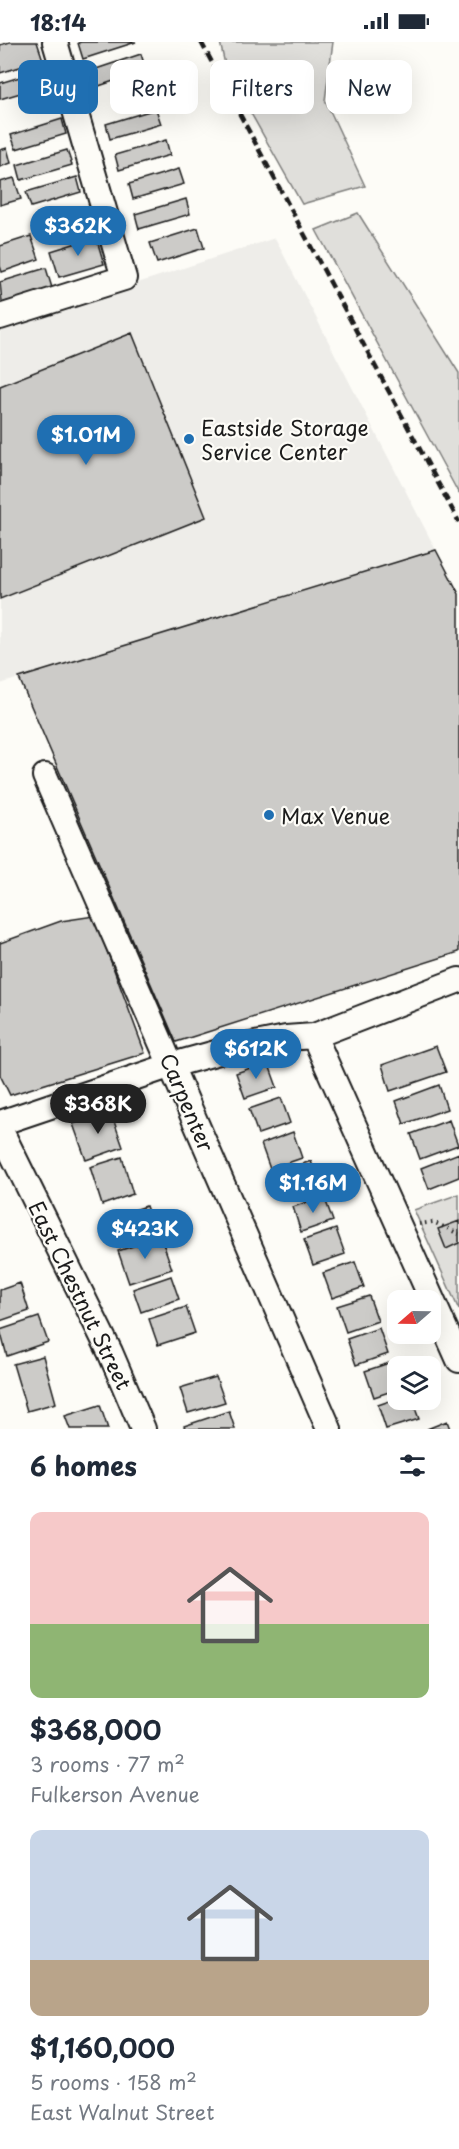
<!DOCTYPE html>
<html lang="en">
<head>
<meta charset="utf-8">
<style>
  :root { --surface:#fff; --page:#f2f2f3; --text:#1f2937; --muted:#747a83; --accent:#1f6fb2 }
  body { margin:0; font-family:"Playpen Sans",sans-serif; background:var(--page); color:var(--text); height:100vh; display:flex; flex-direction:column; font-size:22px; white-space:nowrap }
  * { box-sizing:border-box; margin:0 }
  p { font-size:20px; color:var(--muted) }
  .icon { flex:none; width:33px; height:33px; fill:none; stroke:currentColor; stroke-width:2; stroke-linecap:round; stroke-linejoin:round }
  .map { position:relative; height:1387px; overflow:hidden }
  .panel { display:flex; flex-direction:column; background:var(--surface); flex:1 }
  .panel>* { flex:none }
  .top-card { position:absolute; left:18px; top:18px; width:423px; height:54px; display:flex; gap:12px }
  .needle { width:39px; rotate:250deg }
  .tools { position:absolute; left:387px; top:1248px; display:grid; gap:12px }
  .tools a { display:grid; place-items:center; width:54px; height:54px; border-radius:12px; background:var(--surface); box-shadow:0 6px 24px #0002; font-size:30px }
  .price { position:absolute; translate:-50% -51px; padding:0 14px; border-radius:21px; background:var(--accent); color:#fff; font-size:20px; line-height:39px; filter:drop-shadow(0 2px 3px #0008) }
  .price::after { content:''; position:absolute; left:50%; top:36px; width:18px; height:14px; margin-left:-9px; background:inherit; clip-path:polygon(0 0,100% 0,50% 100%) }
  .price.active { background:#222; color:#fff }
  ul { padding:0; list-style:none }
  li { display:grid; align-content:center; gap:12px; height:318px; padding:0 30px }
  li span { display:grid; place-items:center; height:186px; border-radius:12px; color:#555 }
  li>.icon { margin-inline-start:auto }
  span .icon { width:108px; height:108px; fill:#fffc; stroke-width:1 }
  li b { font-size:26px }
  h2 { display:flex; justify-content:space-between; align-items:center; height:72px; padding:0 30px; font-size:26px }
  .chip { padding:0 21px; border-radius:12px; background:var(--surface); box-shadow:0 6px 24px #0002; font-size:21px; line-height:54px }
  .chip.active { background:var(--accent); color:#fff }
  .status { display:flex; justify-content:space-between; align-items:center; height:42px; padding:0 30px; background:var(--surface); direction:ltr }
  .status svg { height:16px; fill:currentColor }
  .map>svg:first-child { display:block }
  .built { fill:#eeede9 }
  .green { fill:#e0dfdb; stroke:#7e7e7c; stroke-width:1.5 }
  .building { fill:#cccbc8; stroke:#1c1c1c; stroke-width:1.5 }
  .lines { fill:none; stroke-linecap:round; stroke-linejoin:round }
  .minor-casing { stroke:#1c1c1c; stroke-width:28 }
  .path { stroke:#1c1c1c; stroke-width:4; stroke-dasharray:1.5 4.5; stroke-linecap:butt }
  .minor { stroke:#fdfcf7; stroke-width:24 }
  .rail { stroke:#1c1c1c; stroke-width:4.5; stroke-dasharray:9 4.5; stroke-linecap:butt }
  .poi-dot { fill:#1f6fb2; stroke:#fdfcf7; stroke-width:2 }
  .labels { text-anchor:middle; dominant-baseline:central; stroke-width:4.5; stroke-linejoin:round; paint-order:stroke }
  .poi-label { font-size:21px; fill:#1c1c1c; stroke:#fdfcf7; text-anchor:start }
  .street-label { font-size:21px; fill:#1c1c1c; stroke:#fdfcf7 }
</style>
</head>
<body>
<div class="status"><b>18:14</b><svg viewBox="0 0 49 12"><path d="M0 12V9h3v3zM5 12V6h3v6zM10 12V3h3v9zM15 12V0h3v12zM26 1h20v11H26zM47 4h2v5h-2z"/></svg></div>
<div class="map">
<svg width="459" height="1387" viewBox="0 0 459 1387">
  <rect width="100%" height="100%" fill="#fdfcf7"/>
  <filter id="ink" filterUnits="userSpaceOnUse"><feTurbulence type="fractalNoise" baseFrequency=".0167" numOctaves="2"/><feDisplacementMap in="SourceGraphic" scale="12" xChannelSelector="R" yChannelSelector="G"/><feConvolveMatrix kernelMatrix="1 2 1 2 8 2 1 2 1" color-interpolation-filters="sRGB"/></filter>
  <g filter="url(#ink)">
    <!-- built -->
    <path class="built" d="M275,196L436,508L0,642V286Z"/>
    <!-- green -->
    <path class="green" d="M220,0H333L325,58L365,144L302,162L226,27Z
      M358,171L459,331V452L316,188Z
      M459,1152V1268L414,1168Z"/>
    <!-- building -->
    <path class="building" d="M10,0H37L43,18L0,31V3Z
      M81,0H136L83,17L78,1Z
      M141,12L146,28L93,46L87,30Z
      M43,28L48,43L0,57V41Z
      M156,67L161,82L110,97L106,82Z
      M62,77L66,92L16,107L11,93Z
      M166,98L170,113L119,128L115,113Z
      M7,106L11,121L0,125V108Z
      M67,108L72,123L21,138L17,123Z
      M179,127L184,142L133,157L129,142Z
      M77,135L81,150L31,165L26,150Z
      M14,136L21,157L0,163V140Z
      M186,157L190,172L139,187L135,172Z
      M93,165L97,180L46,195L42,180Z
      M198,186L204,206L157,221L150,201Z
      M31,194L39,217L2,230L0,224V204Z
      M96,195L104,222L59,235L51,209Z
      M46,226L52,246L2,261L0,240Z
      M132,291L206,475L0,557V344Z
      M436,508L459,552V910L176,1000L19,636Z
      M94,874L145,1011L10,1053L0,1033V901L61,879Z
      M436,1004L446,1030L390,1049L382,1023Z
      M268,1020L277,1045L245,1056L236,1031Z
      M439,1043L447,1067L404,1082L396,1059Z
      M281,1056L290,1081L258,1092L249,1067Z
      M110,1068L123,1105L86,1118L73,1082Z
      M449,1078L458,1103L420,1117L411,1092Z
      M293,1090L302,1116L270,1127L261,1102Z
      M459,1111V1135L429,1147L421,1126Z
      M122,1115L133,1152L102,1163L90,1125Z
      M311,1119L320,1145L288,1155L279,1130Z
      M324,1154L333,1179L301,1190L293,1165Z
      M146,1164L154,1187L113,1201L105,1178Z
      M459,1179V1201L446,1207L438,1187Z
      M336,1187L345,1212L313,1223L304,1198Z
      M161,1195L172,1227L129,1241L118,1209Z
      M355,1220L364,1245L332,1256L323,1231Z
      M171,1234L179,1257L141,1270L133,1247Z
      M20,1241L29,1269L0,1279V1248Z
      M369,1254L378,1279L346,1290L337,1264Z
      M186,1265L195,1291L158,1303L149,1277Z
      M39,1275L48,1300L7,1314L0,1288Z
      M379,1286L388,1312L356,1323L347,1297Z
      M43,1314L56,1361L27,1369L13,1322Z
      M398,1318L400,1324H398V1347L374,1355L365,1329Z
      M216,1335L225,1360L188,1371L180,1346Z
      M398,1356V1358H412L419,1377L386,1387L378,1363Z
      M100,1363L108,1387H70L65,1374Z
      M229,1369L235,1387H185L184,1384Z
      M447,1379L450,1387H427Z"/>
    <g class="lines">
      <!-- minor casing -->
      <g class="minor-casing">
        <path id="minor" d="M0,275L124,236L55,0
          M45,734L329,1387
          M314,994L459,1318
          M0,1081L172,1023L230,1007L286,996L314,994L459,938
          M0,1087L110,1310L143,1387"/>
      </g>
      <!-- path -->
      <path class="path" d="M419,1182L433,1180L459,1192"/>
      <!-- minor -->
      <use href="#minor" class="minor"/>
      <!-- rail -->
      <path class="rail" d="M201,0L459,480"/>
    </g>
  </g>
  <!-- markers -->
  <g class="poi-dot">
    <circle cx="189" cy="397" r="6"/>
    <circle cx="269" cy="773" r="6"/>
  </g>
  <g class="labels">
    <!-- poi labels -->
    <g class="poi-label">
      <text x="201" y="385">Eastside Storage<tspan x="201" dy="24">Service Center</tspan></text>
      <text x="281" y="773">Max Venue</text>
    </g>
    <!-- street labels -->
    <g class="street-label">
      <text transform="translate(188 1060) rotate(67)">Carpenter</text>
      <text transform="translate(81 1253) rotate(64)">East Chestnut Street</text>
    </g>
  </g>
</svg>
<div class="tools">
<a><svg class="needle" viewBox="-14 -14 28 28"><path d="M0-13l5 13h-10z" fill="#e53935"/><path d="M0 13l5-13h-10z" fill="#747a83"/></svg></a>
<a><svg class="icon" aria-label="layers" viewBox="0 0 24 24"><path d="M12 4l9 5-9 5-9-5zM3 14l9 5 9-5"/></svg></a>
</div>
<b class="price" style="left:78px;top:215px">$362K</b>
<b class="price" style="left:86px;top:424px">$1.01M</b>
<b class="price" style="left:256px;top:1038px">$612K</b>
<b class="price active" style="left:98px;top:1093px">$368K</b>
<b class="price" style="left:313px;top:1172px">$1.16M</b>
<b class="price" style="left:145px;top:1218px">$423K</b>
<div class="top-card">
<a class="chip active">Buy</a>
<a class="chip">Rent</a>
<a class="chip">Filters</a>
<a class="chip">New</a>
</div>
</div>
<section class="panel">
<h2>6 homes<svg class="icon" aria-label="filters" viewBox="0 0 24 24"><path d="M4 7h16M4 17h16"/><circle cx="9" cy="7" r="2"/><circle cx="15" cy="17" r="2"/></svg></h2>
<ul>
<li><span style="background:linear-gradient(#f6c9c9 60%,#8fb573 0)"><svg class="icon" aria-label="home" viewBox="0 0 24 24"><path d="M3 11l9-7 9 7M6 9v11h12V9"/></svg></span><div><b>$368,000</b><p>3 rooms · 77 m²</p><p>Fulkerson Avenue</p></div></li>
<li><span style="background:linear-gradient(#c9d6e8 70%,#b9a48a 0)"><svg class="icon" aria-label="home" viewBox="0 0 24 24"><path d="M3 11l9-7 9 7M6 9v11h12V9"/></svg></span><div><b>$1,160,000</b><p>5 rooms · 158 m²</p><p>East Walnut Street</p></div></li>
</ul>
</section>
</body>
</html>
